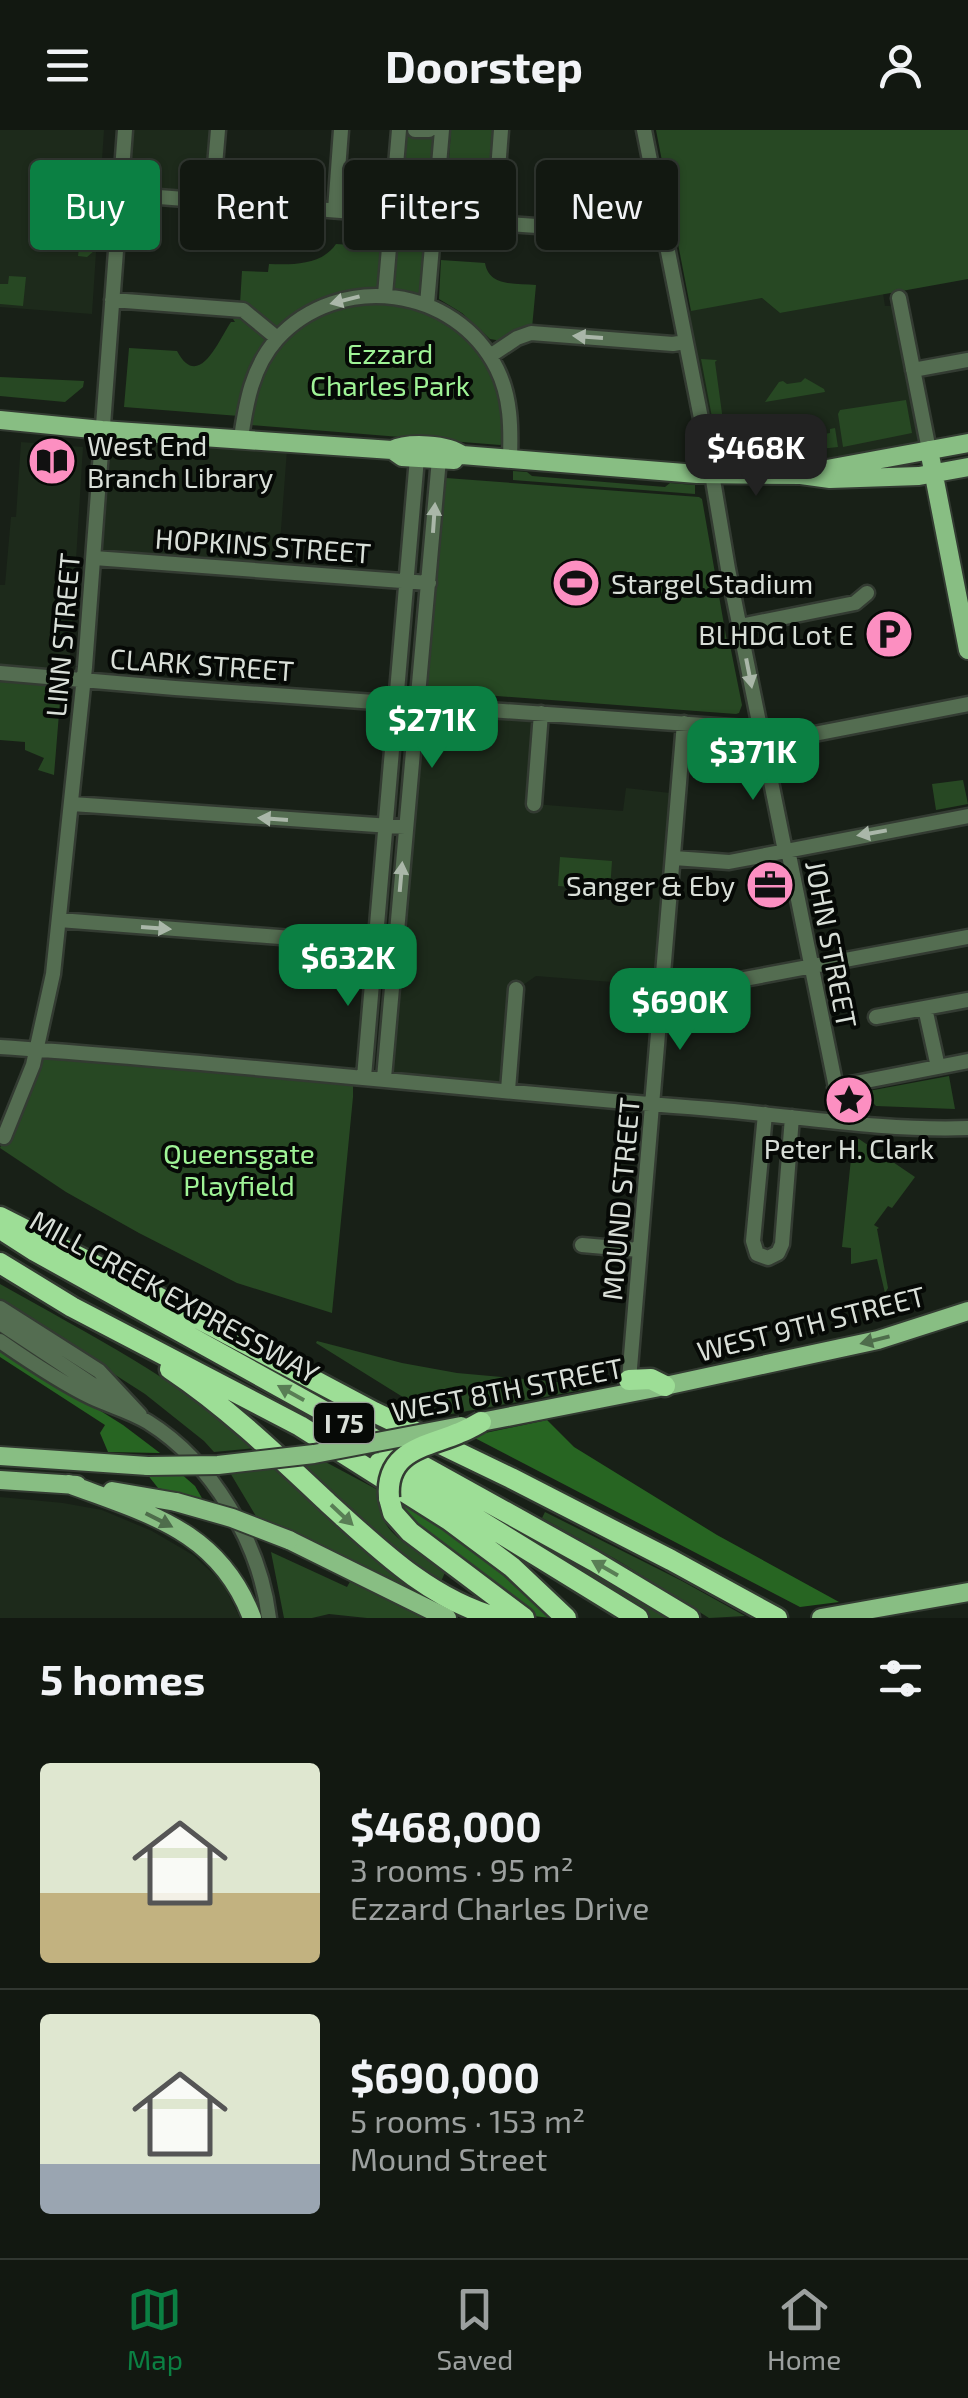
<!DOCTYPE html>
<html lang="en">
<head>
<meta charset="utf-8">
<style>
  :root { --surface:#121811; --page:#1b211a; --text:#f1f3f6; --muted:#9ca09f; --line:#313731; --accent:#0b8043 }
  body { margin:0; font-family:"Exo 2",sans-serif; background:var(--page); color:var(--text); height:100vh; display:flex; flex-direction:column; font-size:38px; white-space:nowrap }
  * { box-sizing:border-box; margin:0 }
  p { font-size:32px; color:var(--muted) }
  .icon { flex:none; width:55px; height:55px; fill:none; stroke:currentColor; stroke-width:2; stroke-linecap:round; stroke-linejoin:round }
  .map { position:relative; height:1488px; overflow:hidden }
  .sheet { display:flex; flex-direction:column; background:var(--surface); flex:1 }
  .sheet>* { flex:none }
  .guide { position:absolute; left:30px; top:30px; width:910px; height:90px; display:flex; gap:20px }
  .price { position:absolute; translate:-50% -85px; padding:0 22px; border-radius:20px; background:var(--accent); color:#fff; font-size:32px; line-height:65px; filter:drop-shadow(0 2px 5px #0008) }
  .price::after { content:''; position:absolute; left:50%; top:60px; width:30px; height:22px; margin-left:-15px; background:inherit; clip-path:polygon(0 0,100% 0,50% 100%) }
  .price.selected { background:#222; color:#fff }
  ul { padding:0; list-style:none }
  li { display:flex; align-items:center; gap:30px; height:250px; padding:0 40px }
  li+li { border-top:2px solid var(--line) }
  li span { display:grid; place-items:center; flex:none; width:280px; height:200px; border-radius:10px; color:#555 }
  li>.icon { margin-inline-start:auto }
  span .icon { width:120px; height:120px; fill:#fffc; stroke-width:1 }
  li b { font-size:42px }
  h2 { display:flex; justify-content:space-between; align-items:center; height:120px; padding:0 40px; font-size:42px }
  .tag { padding:0 35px; border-radius:10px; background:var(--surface); box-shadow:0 2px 8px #0004,0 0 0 2px var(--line); font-size:35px; line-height:90px }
  .tag.selected { background:var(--accent); color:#fff }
  header { display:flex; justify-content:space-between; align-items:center; height:130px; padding:0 40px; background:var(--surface); font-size:45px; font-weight:700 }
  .menu { display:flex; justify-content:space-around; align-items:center; height:140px; border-top:2px solid var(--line); background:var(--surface); font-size:28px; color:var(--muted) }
  .menu a { display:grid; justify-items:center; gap:5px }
  .menu .selected { color:var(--accent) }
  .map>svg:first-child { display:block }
  .built { fill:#1d2a1b }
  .green { fill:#274823 }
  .forest { fill:#276522 }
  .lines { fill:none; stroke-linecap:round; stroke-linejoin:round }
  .minor-casing { stroke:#333b32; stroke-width:19 }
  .major-casing { stroke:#333b32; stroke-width:22 }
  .highway-casing { stroke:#333b32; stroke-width:25 }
  .minor { stroke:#546d51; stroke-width:14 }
  .major { stroke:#88be83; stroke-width:18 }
  .highway { stroke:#9dde96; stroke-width:20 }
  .major-bridge-casing { stroke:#333b32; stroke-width:22; stroke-linecap:butt }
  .highway-bridge-casing { stroke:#333b32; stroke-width:25; stroke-linecap:butt }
  .major-bridge { stroke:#88be83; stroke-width:18 }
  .highway-bridge { stroke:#9dde96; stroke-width:20 }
  .oneway { fill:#aab7a9 }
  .oneway2 { fill:#4e6d4b }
  .oneway3 { fill:#597e55 }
  .labels { text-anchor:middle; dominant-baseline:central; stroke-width:8; stroke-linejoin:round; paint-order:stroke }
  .shield { fill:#060906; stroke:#9a9f99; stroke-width:2.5 }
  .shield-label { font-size:25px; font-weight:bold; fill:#d9dfd8 }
  .park-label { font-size:28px; fill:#9ff396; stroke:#060906 }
  .poi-label { font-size:28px; fill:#d9dfd8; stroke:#060906; text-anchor:start }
  .street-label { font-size:28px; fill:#d9dfd8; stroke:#060906 }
</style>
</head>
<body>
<header><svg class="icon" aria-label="menu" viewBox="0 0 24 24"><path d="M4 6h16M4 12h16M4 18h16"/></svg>Doorstep<svg class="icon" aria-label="person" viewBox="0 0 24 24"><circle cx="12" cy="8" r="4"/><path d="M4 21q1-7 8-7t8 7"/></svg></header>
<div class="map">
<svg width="968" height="1488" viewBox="0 0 968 1488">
  <rect width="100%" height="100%" fill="#182017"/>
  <!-- built -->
  <path class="built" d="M0,0H104L92,184L0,177Z
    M125,0H218L212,71L120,64Z
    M883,163L885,176H892L919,316L858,327L787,333H715L686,181L762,168L780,183Z
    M112,307L287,320L278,439L102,427Z
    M21,312L83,317L69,543L0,538V455H5L11,387H16Z
    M416,574L541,583L534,674L623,681L626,658L679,664L663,856L536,846L516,860L508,960L384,948Z
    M0,1367L63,1373L102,1380L152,1401L193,1425L222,1452L240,1488H0Z"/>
  <!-- green -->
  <path class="green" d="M451,0H496L492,46L448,43Z
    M656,0H968V149L780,183L762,168L691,181Z
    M406,1L412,4H436L423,168L391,161L403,3Z
    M66,80L97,82L94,121L87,127L78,126L83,86L65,84Z
    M30,90L54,91L52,95L57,97L55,118L32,116L28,111Z
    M336,114L384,117L380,158L351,163L281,199C264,195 257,177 240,174L242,141L268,142L269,134C293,135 322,135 336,114Z
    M441,130L485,133C489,157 515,153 536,155L532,198L521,199L498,213L496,210L490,209L462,183L439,169Z
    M9,146L26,147L23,176L0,174V154H8Z
    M386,170L439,186L476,217L490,236L504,274L505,312L500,315L251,295C248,282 253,270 257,257C271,218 304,182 346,175C359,172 373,172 386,170Z
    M239,187L248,192L267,212L239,286L124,277L129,218L177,221C199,262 219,209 231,192H235L233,189Z
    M701,229L717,230L715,232L724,298L727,300L715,303Z
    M0,247L84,251L83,257L65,272L0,266Z
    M805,248L824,259L825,262L765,272L779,252L783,251L787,254L801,252Z
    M906,270L912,303L843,317L838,284L840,280Z
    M835,298L838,317L783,323L745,324V313L749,316L830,303V299Z
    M513,341L527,342L532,346L665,357L670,353L695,355V364L513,350Z
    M446,348L699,367L702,369L726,506L728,515H730L742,575L739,583L736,584L432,561L427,558Z
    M0,551L58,555L61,559L54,645L38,640L44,628L25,620V612L0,610Z
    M963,650L968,674L936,680L932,654Z
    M560,727L612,731L610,760L558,756Z
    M38,919L353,946V967L332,1183L237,1153L139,1103L66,1062L0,1018Z
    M949,946L955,979L876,976L863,962Z
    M853,1009H859L915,1047L892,1078L888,1076L874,1095L879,1098L877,1099L888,1158L885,1163L877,1129L851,1134V1118L842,1117Z
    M0,1154C88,1204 180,1250 256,1318L214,1322L204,1311L145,1264L0,1171Z
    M317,1211L402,1233L457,1243L590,1255L588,1259L435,1287L316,1213Z
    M320,1329L378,1360C379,1369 379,1378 382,1386C391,1411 425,1425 447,1438L439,1456L418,1443L296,1334Z
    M275,1336L465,1484L463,1488L445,1481L257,1388L229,1341Z
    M469,1371L677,1488H647Z
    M545,1382L682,1451L745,1486L709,1488L617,1430L542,1388Z
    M271,1422L347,1457L352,1448L431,1488H367L329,1484L312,1488H284Z"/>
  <!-- forest -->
  <path class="forest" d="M0,1218L123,1295L160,1323L108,1322L100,1303L105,1295L0,1227Z
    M547,1290L574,1317L717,1405L839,1472L800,1477L471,1306Z
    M179,1342L195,1356L203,1370L158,1358L147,1344Z
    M394,1370L449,1402L485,1429L550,1488L534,1486L488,1449L405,1391Z"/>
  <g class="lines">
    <!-- minor casing -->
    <g class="minor-casing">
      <path id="minor" d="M415,0H429
        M644,0L712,344L728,439L784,716L788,720L843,992
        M120,64L392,85
        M212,71L218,0
        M335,80L341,0
        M435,89L665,105
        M494,93L501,0
        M385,165L399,0
        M899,168L929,320
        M112,170L243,180L277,208
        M427,174L442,0
        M490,226L517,208L531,203L673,214L685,212
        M913,240L968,230
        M241,308C246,273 252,237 277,209C339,141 456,156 497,239C511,267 511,298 510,329
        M94,428L429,453
        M740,496L855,473L867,463
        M0,543L175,558L760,599
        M763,614L968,574
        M72,674L405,697
        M534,674L541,583
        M674,728L729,732L968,686
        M59,790L382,815
        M664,849L723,853L968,807
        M925,878L938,937
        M876,887L968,870
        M0,917C237,933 474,961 711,979C796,986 882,1001 968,998
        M364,947L417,328
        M384,948L439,329
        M835,957L968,931
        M508,960L516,859
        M765,984L753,1111L757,1124L768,1128L778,1123L782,1114L792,987
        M4,1007L33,935L53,844L85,537L125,0
        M582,1115L639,1120
        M0,1178L99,1241L140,1285
        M0,1193L119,1272
        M0,1211C29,1231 60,1252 91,1267C110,1276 130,1281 148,1292C212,1332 260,1413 269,1488
        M629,1250L684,593"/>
    </g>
    <!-- major casing -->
    <g class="major-casing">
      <path id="major" d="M0,290L102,300L392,320C408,312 448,314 462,325L697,344L801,345L830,349L919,346L968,337
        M392,320L402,327L454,330
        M929,320L968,520
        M816,341L968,313
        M481,1292L665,1256L878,1210L968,1181
        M0,1326L148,1336
        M0,1350L77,1355
        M69,1354C148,1384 219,1400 252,1488
        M112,1361L176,1372
        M289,1410L447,1488
        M821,1488L968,1462"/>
    </g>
    <!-- highway casing -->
    <g class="highway-casing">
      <path id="highway" d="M0,1087L152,1164L374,1282L511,1348L671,1430L777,1488
        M7,1103L35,1121L594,1431L689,1488
        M0,1133L72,1177L300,1296L449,1390L512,1437L566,1488
        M170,1239C227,1277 278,1326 328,1373C379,1419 429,1469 498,1488
        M629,1250L651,1249L665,1256
        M379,1333L409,1347L638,1488
        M389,1368L393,1383L410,1402L524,1488"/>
    </g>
    <!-- minor -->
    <use href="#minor" class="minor"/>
    <!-- major -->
    <use href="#major" class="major"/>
    <!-- highway -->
    <use href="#highway" class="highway"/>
    <!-- major-bridge casing -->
    <g class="major-bridge-casing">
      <path id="major-bridge" d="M148,1336L218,1335L314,1324L461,1296
        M176,1372L232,1388L289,1410"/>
    </g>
    <!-- highway-bridge casing -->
    <g class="highway-bridge-casing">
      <path id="highway-bridge" d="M389,1368C385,1320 426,1317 459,1303C467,1300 474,1296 481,1292"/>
    </g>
    <!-- major-bridge -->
    <use href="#major-bridge" class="major-bridge"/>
    <!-- highway-bridge -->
    <use href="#highway-bridge" class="highway-bridge"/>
  </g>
  <!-- one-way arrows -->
  <defs><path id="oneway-solid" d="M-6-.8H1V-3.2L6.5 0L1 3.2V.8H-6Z" transform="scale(2.5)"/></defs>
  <g class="oneway">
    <use href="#oneway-solid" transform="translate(345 170) rotate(166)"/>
    <use href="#oneway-solid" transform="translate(588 207) rotate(-176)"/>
    <use href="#oneway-solid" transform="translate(434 388) rotate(-86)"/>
    <use href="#oneway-solid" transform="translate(749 543) rotate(79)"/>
    <use href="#oneway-solid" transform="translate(273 689) rotate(-176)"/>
    <use href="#oneway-solid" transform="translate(872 703) rotate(170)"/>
    <use href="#oneway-solid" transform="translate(401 747) rotate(-85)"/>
    <use href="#oneway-solid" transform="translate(156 798) rotate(4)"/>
  </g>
  <g class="oneway2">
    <use href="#oneway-solid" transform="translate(875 1210) rotate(166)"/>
    <use href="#oneway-solid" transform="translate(159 1390) rotate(27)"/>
  </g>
  <g class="oneway3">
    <use href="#oneway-solid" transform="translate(291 1263) rotate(-151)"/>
    <use href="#oneway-solid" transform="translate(342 1385) rotate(43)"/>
    <use href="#oneway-solid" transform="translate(605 1438) rotate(-150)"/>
  </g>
  <!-- icons -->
  <defs>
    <g id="library-disc" transform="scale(2.5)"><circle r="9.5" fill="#fc8fc1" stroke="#060906"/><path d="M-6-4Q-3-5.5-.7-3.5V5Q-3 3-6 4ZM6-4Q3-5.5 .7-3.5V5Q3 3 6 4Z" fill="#111"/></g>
    <g id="stadium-disc" transform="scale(2.5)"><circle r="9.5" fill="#fc8fc1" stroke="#060906"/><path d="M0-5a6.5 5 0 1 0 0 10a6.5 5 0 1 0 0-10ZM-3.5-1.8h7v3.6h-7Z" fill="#111"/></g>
    <g id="parking-disc" transform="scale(2.5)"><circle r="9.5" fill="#fc8fc1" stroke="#060906"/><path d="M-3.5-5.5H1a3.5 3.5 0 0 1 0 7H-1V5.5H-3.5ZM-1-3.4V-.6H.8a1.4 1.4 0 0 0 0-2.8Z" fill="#111"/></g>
    <g id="office-disc" transform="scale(2.5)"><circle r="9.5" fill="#fc8fc1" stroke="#060906"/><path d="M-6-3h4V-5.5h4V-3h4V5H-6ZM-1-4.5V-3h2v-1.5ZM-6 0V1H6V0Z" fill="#111"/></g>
    <g id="sight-disc" transform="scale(2.5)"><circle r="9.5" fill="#fc8fc1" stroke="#060906"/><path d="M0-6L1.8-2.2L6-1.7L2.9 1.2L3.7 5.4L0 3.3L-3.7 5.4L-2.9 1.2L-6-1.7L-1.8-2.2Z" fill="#111"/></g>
  </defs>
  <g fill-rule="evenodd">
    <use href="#library-disc" x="52" y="331"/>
    <use href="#stadium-disc" x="576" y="453"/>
    <use href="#parking-disc" x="889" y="504"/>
    <use href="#office-disc" x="770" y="755"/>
    <use href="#sight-disc" x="849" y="970"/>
  </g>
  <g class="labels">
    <!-- shield labels -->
    <rect class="shield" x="314" y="1273" width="60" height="40" rx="8"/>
    <g class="shield-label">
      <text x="344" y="1293">I 75</text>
    </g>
    <!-- park labels -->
    <g class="park-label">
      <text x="390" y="223">Ezzard<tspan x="390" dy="32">Charles Park</tspan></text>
      <text x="239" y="1023">Queensgate<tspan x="239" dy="32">Playfield</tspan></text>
    </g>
    <!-- poi labels -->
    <g class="poi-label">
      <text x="87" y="315">West End<tspan x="87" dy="32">Branch Library</tspan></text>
      <text x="611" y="453">Stargel Stadium</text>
      <text x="854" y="504" text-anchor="end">BLHDG Lot E</text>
      <text x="735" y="755" text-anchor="end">Sanger &amp; Eby</text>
      <text x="849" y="1018" text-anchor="middle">Peter H. Clark</text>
    </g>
    <!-- street labels -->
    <g class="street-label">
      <text transform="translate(263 415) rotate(4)">HOPKINS STREET</text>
      <text transform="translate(62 505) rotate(-85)">LINN STREET</text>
      <text transform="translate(202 534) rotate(4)">CLARK STREET</text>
      <text transform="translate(832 814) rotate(79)">JOHN STREET</text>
      <text transform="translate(620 1069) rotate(-85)">MOUND STREET</text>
      <text transform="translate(175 1166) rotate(29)">MILL CREEK EXPRESSWAY</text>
      <text transform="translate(811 1193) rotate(-14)">WEST 9TH STREET</text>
      <text transform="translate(507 1259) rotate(-11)">WEST 8TH STREET</text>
    </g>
  </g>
</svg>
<b class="price selected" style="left:756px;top:369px">$468K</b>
<b class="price" style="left:432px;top:641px">$271K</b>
<b class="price" style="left:753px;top:673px">$371K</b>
<b class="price" style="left:348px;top:879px">$632K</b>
<b class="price" style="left:680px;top:923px">$690K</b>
<div class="guide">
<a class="tag selected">Buy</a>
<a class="tag">Rent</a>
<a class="tag">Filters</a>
<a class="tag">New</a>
</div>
</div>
<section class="sheet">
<h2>5 homes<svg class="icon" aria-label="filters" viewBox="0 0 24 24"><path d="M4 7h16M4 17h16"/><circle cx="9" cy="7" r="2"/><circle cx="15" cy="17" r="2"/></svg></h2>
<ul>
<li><span style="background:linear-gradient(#dfe7d0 65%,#c2b280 0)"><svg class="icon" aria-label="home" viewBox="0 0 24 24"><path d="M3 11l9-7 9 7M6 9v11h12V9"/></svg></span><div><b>$468,000</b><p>3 rooms · 95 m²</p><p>Ezzard Charles Drive</p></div></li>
<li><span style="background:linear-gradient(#dfe7d0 75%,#9aa5b1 0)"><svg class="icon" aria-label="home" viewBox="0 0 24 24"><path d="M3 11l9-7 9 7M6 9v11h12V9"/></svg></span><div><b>$690,000</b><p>5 rooms · 153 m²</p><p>Mound Street</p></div></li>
</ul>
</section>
<nav class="menu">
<a class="selected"><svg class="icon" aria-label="map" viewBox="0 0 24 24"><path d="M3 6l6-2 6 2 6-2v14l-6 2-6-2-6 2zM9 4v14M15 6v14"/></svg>Map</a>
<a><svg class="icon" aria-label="saved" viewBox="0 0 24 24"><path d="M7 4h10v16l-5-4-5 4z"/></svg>Saved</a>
<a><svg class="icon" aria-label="home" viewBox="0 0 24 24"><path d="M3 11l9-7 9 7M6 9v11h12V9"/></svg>Home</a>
</nav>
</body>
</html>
